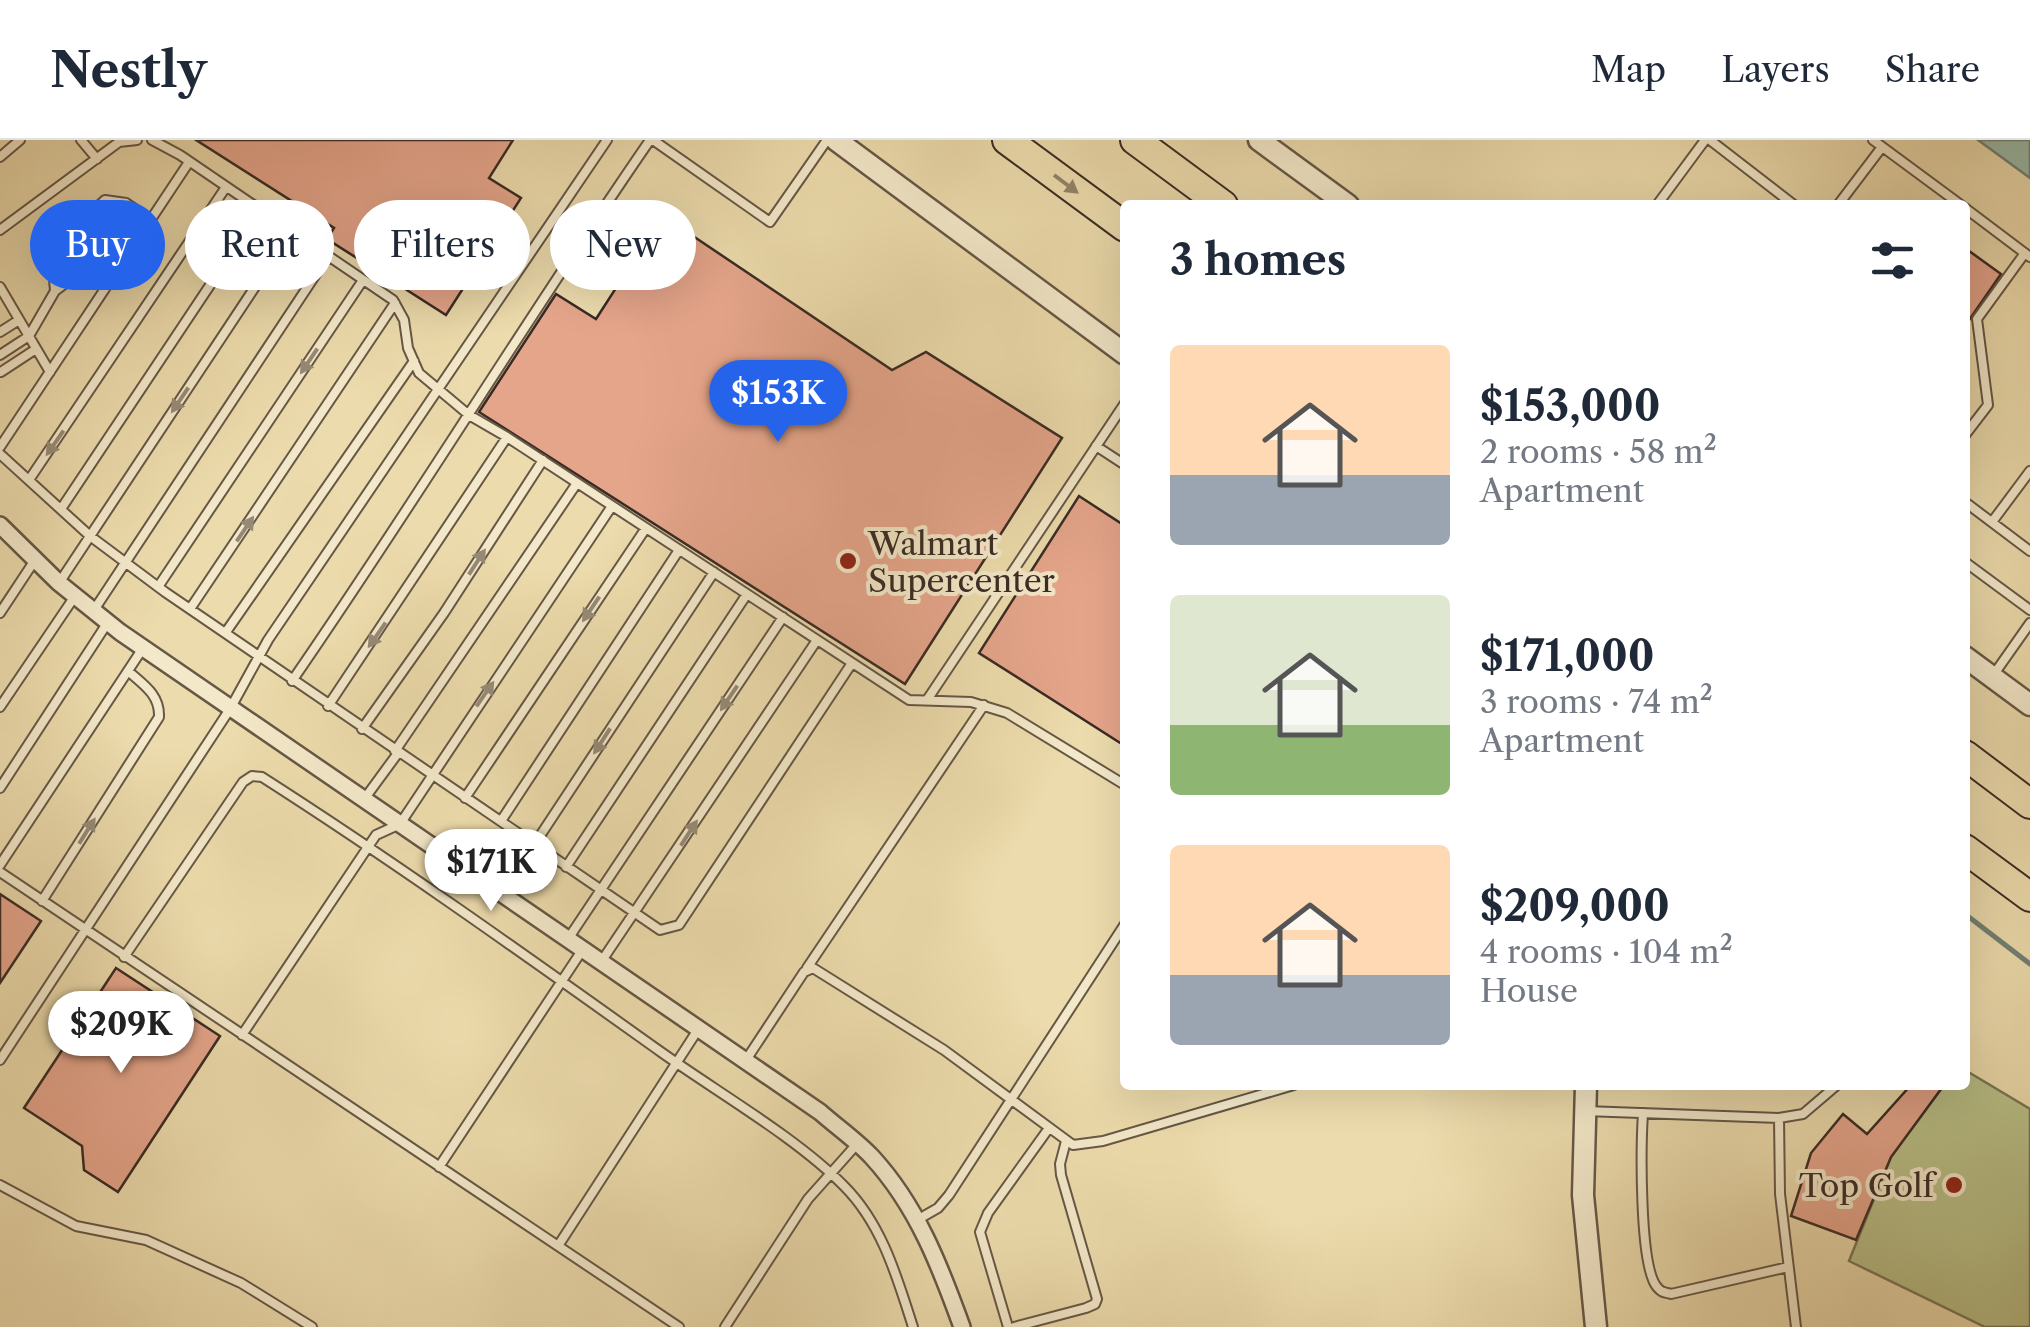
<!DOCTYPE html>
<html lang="en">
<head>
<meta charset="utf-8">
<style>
  :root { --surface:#fff; --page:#f6f6f7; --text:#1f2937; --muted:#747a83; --line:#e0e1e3; --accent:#2563eb }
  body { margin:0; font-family:"Libre Caslon Text",serif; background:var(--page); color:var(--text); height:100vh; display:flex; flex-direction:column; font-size:38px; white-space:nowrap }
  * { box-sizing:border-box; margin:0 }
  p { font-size:32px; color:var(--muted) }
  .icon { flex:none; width:55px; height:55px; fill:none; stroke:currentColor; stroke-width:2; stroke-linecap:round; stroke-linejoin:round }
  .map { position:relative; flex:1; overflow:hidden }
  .panel { position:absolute; left:1120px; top:60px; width:850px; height:890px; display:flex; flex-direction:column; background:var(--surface); border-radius:10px; box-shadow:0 10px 40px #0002 }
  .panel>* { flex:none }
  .guide { position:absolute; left:30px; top:60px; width:940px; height:90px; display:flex; gap:20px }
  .price { position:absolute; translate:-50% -85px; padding:0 22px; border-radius:35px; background:#fff; color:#222; font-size:32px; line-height:65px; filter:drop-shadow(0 2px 5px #0008) }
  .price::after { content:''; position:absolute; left:50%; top:60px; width:30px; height:22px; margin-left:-15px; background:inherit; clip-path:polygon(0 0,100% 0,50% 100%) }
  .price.active { background:var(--accent); color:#fff }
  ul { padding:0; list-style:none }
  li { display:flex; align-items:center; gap:30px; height:250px; padding:0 50px }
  li span { display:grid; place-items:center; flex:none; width:280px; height:200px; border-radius:10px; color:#555 }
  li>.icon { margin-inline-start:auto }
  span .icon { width:120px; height:120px; fill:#fffc; stroke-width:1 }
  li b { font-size:42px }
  h2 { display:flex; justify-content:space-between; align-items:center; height:120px; padding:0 50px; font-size:42px }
  .pill { padding:0 35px; border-radius:45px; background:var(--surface); box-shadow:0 10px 40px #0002; font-size:35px; line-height:90px }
  .pill.active { background:var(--accent); color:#fff }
  header { display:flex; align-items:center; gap:60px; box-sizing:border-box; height:140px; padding:0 50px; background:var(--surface); border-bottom:2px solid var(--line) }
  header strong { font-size:48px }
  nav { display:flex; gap:55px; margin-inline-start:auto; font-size:35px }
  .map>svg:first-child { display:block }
  .green { fill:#b9c088; stroke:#797656; stroke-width:2.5 }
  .water { fill:#99bbab; stroke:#738175; stroke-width:2.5 }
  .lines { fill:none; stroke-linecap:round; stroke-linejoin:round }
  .stream { stroke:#738175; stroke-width:5 }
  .building { fill:#e5a58b; stroke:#392b24; stroke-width:2.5 }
  .service-casing { stroke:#665746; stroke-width:12 }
  .minor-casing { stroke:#665746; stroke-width:20 }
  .tertiary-casing { stroke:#665746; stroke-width:25 }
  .motorway-casing { stroke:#392b24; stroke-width:32 }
  .service { stroke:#f3e8c9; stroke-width:8 }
  .minor { stroke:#f3e8c9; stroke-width:15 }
  .tertiary { stroke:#f3e8c9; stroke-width:20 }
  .motorway { stroke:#ecdbac; stroke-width:28 }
  .oneway { fill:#928368 }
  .oneway2 { fill:#968a76 }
  .poi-dot { fill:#8f2418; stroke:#f3e8c9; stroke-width:4 }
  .labels { text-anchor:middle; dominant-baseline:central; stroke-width:8; stroke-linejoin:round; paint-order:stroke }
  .poi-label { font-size:32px; fill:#392b24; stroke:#f3e8c9; text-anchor:start }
</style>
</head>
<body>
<header>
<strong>Nestly</strong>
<nav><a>Map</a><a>Layers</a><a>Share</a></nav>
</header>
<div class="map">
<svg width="2030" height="1187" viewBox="0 0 2030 1187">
  <rect width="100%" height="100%" fill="#ecdbac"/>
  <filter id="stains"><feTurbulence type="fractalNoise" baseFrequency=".002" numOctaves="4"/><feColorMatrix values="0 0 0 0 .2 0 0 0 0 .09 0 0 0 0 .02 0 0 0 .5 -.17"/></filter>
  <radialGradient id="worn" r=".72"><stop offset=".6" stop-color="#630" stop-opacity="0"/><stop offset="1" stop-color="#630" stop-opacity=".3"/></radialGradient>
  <!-- green -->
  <path class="green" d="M1965,930L2030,969V1187H1985L1849,1121L1891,1017L1944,945H1965Z"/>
  <!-- water -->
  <path class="water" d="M1978,0H2030V38Z"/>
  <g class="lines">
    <!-- stream -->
    <path class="stream" d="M1965,774L2030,824"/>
  </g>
  <!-- building -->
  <path class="building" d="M196,0H513L489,38L521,58L446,175L327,99L334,88Z
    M690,94L892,230L926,212L1062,298L905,544L479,272L556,154L596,179L618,145L594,130L610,106L663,139L660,95Z
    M1965,108L2001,134L1965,186Z
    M1079,356L1125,386V606L979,513Z
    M0,754L41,781L0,843Z
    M116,828L220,896L118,1052L84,1030L82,1006L24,968Z
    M1911,945H1944L1891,1017L1856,1100L1791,1076L1811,1013L1843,974L1867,994Z"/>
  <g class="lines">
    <!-- service casing -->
    <g class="service-casing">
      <path id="service" d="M81,0L97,19
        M152,0L180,15L393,160L404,180L408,208L419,233L469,275L507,297L909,560L971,562L1007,573L1125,645
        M653,0L770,82L827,0
        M1710,0L1794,65
        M1873,0L1961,65
        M0,17L20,0
        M1657,65L1705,0
        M1838,65L1882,7
        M1965,68L2030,117
        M92,72L105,60L126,63L151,80
        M108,82L126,63
        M0,90L119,2L137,0
        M0,147L50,232
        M55,151L53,128L69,105
        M0,192L19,180
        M0,215L29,196L55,151L71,139L86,116
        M1,232L36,209
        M1965,295L1988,265L1977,179L2025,113
        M1096,306L1125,325
        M0,307L189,22
        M0,314L90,396L165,452L660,790L679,785L852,523
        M29,340L226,47
        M1965,362L2030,411
        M61,369L260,70
        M1992,382L2030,331
        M1965,422L2030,470
        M59,443L292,91
        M158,447L363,140
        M190,469L395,163
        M94,470L328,116
        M0,473L35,420
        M226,492L414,221
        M1992,537L2030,483
        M292,541C415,363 527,178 650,0
        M927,560L1125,263
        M328,566L507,297
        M0,567L75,456
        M362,589L444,473L543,320
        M395,611L577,343
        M0,648L108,482
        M365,658L398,613
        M465,658L646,388
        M501,681L679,410
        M534,705L714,432
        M0,725L143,508
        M566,727L747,454
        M0,732L679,1187
        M42,761L159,577C160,555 144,545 128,531
        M568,799L783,477
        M124,817L243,642L252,636L262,637C398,724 529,818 661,912C717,952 797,998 844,1046C882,1084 897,1137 913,1187
        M601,822L817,500
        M807,828L984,565
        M242,895L376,695L400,684L612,366
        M0,920L230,569L268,500L607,0
        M746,920L804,832L813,828L944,910L1073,1005L1103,1001L1294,945
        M1585,971L1779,978
        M1643,973C1641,1004 1639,1126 1657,1147C1662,1153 1664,1152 1671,1154L1788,1127
        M439,1027L583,809
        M0,1045L76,1086L146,1100L241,1143L312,1187
        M917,1080L938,1068L949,1055L1125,784
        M558,1106L699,888
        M725,1187L808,1059L857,1004
        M1008,1187L980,1092L988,1073L1049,988
        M1014,1187L1086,1168L1095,1164L1097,1159L1061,1035L1060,1024L1066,1001
        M1796,1187L1780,1054L1779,978L1803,974L1837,945"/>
    </g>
    <!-- minor casing -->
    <g class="minor-casing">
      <path id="minor" d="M0,385L59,443L120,492L820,972C837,987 857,1001 872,1017C917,1066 940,1126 962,1187"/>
    </g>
    <!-- tertiary casing -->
    <g class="tertiary-casing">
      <path id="tertiary" d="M836,0L1125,214
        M1259,0L1348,65
        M1965,517L2030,565
        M1586,945L1583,1055L1596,1187"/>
    </g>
    <!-- motorway casing -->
    <g class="motorway-casing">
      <path id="motorway" d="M1007,0L1125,87
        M1135,0L1223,65
        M1965,615L2030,664
        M1965,709L2030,757"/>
    </g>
    <!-- service -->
    <use href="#service" class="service"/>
    <!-- minor -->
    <use href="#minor" class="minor"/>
    <!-- tertiary -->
    <use href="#tertiary" class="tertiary"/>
    <!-- motorway -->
    <use href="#motorway" class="motorway"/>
  </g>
  <!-- one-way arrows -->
  <defs><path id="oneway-solid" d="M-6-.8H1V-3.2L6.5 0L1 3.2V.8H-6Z" transform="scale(2.5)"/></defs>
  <use class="oneway" href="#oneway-solid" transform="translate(1066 44) rotate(37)"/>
  <g class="oneway2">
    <use href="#oneway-solid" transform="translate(309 221) rotate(124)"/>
    <use href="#oneway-solid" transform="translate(180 260) rotate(124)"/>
    <use href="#oneway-solid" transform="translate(55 303) rotate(125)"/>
    <use href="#oneway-solid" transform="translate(245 389) rotate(-56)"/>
    <use href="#oneway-solid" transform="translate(477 422) rotate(-57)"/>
    <use href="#oneway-solid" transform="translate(591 469) rotate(124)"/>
    <use href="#oneway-solid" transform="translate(377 495) rotate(125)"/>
    <use href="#oneway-solid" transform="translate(485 554) rotate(-55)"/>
    <use href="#oneway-solid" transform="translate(729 558) rotate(124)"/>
    <use href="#oneway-solid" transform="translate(602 601) rotate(123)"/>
    <use href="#oneway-solid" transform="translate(87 691) rotate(-58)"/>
    <use href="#oneway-solid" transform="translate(689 693) rotate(-57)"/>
  </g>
  <!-- markers -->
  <g class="poi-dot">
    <circle cx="848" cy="421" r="10"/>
    <circle cx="1954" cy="1045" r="10"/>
  </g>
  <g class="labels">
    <!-- poi labels -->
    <g class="poi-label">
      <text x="868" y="403">Walmart<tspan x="868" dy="37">Supercenter</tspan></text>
      <text x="1934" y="1045" text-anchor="end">Top Golf</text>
    </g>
  </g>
  <rect width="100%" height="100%" filter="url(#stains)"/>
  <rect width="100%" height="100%" fill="url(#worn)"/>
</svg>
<b class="price active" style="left:778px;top:305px">$153K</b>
<b class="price" style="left:491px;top:774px">$171K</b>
<b class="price" style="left:121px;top:936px">$209K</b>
<div class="guide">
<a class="pill active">Buy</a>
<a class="pill">Rent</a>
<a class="pill">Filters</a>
<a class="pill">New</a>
</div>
<section class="panel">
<h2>3 homes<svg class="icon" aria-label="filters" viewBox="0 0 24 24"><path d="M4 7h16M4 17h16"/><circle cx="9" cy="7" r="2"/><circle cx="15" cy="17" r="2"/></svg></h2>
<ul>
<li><span style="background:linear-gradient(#ffd9b3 65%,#9aa5b1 0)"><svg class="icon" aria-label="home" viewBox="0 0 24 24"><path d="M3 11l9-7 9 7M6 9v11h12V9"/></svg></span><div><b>$153,000</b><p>2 rooms · 58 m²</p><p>Apartment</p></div></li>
<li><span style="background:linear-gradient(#dfe7d0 65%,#8fb573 0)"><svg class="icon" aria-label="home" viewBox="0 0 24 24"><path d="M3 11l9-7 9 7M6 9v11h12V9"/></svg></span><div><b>$171,000</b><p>3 rooms · 74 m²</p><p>Apartment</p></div></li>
<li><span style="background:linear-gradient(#ffd9b3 65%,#9aa5b1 0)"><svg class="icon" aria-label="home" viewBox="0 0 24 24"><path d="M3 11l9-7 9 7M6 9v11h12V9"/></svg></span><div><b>$209,000</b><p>4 rooms · 104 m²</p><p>House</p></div></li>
</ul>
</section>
</div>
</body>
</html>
